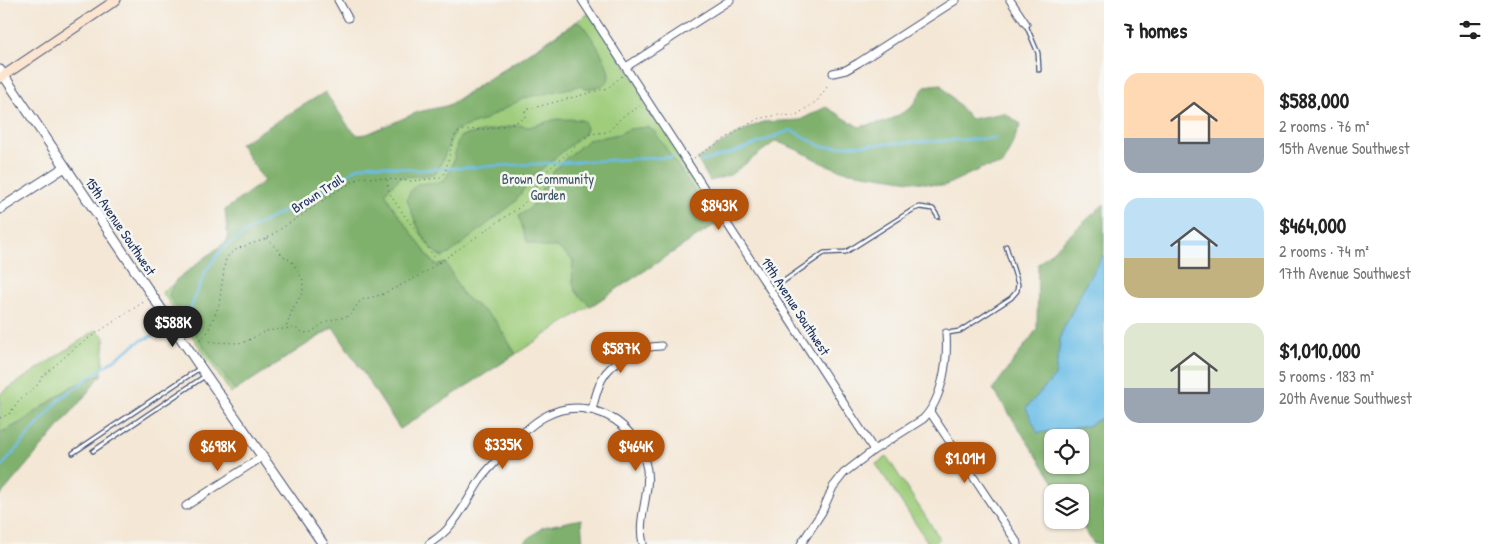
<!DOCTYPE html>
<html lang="en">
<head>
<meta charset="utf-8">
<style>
  :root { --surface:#fff; --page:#f6f6f6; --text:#222; --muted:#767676; --accent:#b45309 }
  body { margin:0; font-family:"Patrick Hand",sans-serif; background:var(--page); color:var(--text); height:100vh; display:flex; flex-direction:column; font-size:19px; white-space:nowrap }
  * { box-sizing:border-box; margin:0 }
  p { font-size:16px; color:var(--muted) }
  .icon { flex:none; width:28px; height:28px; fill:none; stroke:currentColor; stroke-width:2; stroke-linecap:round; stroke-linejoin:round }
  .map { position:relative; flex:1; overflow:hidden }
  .details { display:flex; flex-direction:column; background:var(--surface); width:400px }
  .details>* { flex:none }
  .buttons { position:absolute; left:1044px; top:429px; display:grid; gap:10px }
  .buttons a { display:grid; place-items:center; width:45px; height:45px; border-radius:10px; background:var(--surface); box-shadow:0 1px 4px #0004; font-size:25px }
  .price { position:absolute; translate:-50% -42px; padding:0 11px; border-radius:18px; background:var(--accent); color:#fff; font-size:16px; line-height:32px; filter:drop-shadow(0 1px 2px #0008) }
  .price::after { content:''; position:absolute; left:50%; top:30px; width:15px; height:11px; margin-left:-8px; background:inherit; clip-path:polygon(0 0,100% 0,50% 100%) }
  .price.selected { background:#222; color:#fff }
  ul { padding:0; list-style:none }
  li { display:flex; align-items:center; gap:15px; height:125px; padding:0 20px }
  li span { display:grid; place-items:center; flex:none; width:140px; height:100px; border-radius:15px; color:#555 }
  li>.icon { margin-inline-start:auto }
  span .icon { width:60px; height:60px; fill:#fffc; stroke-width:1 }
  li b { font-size:21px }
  h2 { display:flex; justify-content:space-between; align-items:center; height:60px; padding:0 20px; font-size:21px }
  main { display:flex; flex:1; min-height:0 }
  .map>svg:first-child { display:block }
  .green { fill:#9fcd7c; stroke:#5d7e6d }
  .forest { fill:#7fb06c; stroke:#4d7065; fill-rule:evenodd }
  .water { fill:#6bbde7; stroke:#4376a2 }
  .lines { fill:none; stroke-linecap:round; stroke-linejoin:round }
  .stream { stroke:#6bbde7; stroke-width:2.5 }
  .service-casing { stroke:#3c4b70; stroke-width:5.5 }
  .minor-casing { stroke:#3c4b70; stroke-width:9 }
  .tertiary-casing { stroke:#3c4b70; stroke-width:11 }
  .secondary-casing { stroke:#3c4b70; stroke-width:11 }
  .path { stroke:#3c4b70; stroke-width:1; stroke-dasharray:1 4; stroke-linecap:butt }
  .service { stroke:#fff; stroke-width:3 }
  .minor { stroke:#fff; stroke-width:7 }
  .tertiary { stroke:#fff; stroke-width:9 }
  .secondary { stroke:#fce5d0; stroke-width:9 }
  .labels { text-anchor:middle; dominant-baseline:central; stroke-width:5; stroke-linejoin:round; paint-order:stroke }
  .park-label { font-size:14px; fill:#3c5666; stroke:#f6f6f2 }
  .street-label { font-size:14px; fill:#1b2f5e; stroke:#f6f6f2 }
</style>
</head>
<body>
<main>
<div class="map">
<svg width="1104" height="544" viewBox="0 0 1104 544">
  <rect width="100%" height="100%" fill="#f6f6f2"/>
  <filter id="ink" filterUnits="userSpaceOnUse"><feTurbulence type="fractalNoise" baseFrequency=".02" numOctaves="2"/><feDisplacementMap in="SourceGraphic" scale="10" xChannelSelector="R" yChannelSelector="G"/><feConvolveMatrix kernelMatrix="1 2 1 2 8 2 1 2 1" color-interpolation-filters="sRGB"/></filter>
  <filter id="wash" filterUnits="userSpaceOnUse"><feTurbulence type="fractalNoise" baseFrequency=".0096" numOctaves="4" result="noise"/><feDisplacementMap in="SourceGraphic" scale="20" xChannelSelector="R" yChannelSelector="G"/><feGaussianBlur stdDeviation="1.12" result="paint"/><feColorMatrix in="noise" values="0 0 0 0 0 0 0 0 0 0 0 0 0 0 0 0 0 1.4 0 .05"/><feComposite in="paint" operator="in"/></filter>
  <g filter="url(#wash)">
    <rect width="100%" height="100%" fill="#f4e7d5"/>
    <!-- green -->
    <path class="green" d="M591,12L724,219L400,429L334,327L231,393L162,292Z
      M96,330L105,337L102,374L71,387L20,423L0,433V394Z
      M887,457L940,539L932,544H929L876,464Z"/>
    <!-- forest -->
    <path class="forest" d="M577,22L581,23C589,33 614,68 608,80C604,87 592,88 586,89L580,86L524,98L482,121L455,130C448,144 444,160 436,173L422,176L401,177L385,192L391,204L434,264L440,265L446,263L463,295L495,320L516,354L400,429L333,327L235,391L170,298L169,294L176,280L228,240L225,210L264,181L240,144L325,92L349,127L358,135L367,134L418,112L450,105Z
      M940,84L971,119L1004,113L1021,124L1003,165L982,168L944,186L844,171L824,164L800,151L776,141L730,175L710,181L697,159L740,132L763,122L800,120L826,107L859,127L888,121L911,108L925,86Z
      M557,119C566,120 577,118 584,121L586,129L584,134L533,176L514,203L449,254L442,257C423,247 414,218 407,199L411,190L417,184L443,182C448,175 452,168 454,159C456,150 456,144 461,136L518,125L529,127Z
      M648,127L655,132L716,224L591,306C570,289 572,286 573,260L557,247H544L527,242L519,216L529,209L538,199L545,181L564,160L588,140L619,134L629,129Z
      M1104,204V254L1087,281L1061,334L1055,376L1026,408L1087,426L1104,417V544H1094L1078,520H1080V492H1060L993,389L1037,329L1038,264ZM1052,438H1080V465H1052Z
      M102,374L80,402L0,496V433L20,423L71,387Z
      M581,519L583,544H522L543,527Z"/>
    <!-- water -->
    <path class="water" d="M1104,254V417L1087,426L1038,433L1026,408L1055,376L1061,334L1087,281Z"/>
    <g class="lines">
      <!-- stream -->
      <path class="stream" d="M701,162L740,150L791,130L823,147L997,138
        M187,317L205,272L222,249L254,227L321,191L357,168L371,164L416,170L673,157
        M0,468L61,398L140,341L166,330"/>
    </g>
  </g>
  <g filter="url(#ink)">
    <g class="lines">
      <!-- service casing -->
      <g class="service-casing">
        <path id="service" d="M1026,25L1038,53L1039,70
          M771,290L824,253L846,252L914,209L920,207L933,209L938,217
          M947,333L960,331L1011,298L1017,291L1018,284L1006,246
          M93,451L205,376
          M73,453L200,368"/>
      </g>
      <!-- minor casing -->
      <g class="minor-casing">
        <path id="minor" d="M338,0L348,18
          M582,0L874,450
          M1010,0L1026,24
          M626,67L730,0
          M833,73L846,70L858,63L956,0
          M592,409C595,399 597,389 602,379C611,361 641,346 661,346
          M930,412L1018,544
          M186,506L262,457
          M429,544C436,539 444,534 449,527C462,513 470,495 481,479C486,471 494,464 501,456C527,426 557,396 601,413C623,421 638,439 645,461C654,489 636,515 643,544
          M801,544L822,512L833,487L844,473L874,450L923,419C943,399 948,360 946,333"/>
      </g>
      <!-- tertiary casing -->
      <g class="tertiary-casing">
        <path id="tertiary" d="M0,70L201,368L323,544
          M0,209L65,167"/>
      </g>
      <!-- secondary casing -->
      <g class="secondary-casing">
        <path id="secondary" d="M0,78L116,0"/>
      </g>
      <!-- path -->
      <path class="path" d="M694,158L757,119L778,115L795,116L817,101L827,87
        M387,180L389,192L395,202L438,262
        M267,238L282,255L291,261L295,266L303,280V292L293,308L286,328
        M207,337L211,342L237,343L245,342L266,331L291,328H295L304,333L311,332L327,321L350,316L358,303L364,299L381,295L421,275L520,207L527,200L543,174L562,158L590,134L608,132L622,117L640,106
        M196,343L207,333L219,305L225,262C230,246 254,245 267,238L345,186L362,177L411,181L439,178L445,173L454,137C461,126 476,131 487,129C499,127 514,124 525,118V110L608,88L622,76
        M0,418L9,414L20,399L36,387L43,376L77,346L145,301"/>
      <!-- service -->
      <use href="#service" class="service"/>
      <!-- minor -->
      <use href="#minor" class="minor"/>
      <!-- tertiary -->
      <use href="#tertiary" class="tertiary"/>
      <!-- secondary -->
      <use href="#secondary" class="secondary"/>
    </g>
  </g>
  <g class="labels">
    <!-- park labels -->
    <g class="park-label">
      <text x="548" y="178">Brown Community<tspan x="548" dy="16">Garden</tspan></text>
    </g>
    <!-- street labels -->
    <g class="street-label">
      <text transform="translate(317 193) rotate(-33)">Brown Trail</text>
      <text transform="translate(121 226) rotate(56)">15th Avenue Southwest</text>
      <text transform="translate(796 306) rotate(57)">19th Avenue Southwest</text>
    </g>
  </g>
</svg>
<div class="buttons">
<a><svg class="icon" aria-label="locate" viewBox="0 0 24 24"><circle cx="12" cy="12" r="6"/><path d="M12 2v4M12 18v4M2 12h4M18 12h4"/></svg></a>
<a><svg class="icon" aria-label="layers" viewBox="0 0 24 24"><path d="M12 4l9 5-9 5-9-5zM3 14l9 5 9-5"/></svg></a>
</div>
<b class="price" style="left:719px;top:231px">$843K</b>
<b class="price selected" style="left:173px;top:348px">$588K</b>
<b class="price" style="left:621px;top:374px">$587K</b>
<b class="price" style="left:503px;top:470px">$335K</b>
<b class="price" style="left:218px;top:472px">$698K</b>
<b class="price" style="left:636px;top:472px">$464K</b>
<b class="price" style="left:965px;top:484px">$1.01M</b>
</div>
<section class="details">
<h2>7 homes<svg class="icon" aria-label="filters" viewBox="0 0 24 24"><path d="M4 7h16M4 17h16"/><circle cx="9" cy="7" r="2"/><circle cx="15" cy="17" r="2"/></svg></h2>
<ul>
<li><span style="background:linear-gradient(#ffd9b3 65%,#9aa5b1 0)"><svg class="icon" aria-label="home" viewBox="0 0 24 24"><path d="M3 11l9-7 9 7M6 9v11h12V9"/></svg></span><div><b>$588,000</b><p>2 rooms · 76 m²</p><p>15th Avenue Southwest</p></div></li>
<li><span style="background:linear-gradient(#bfe0f5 60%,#c2b280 0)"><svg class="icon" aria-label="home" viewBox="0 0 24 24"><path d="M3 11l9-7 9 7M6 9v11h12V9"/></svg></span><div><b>$464,000</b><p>2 rooms · 74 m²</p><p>17th Avenue Southwest</p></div></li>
<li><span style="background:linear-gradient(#dfe7d0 65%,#9aa5b1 0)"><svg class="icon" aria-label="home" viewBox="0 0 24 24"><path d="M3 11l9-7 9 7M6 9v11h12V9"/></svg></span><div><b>$1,010,000</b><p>5 rooms · 183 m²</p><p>20th Avenue Southwest</p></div></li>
</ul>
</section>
</main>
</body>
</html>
